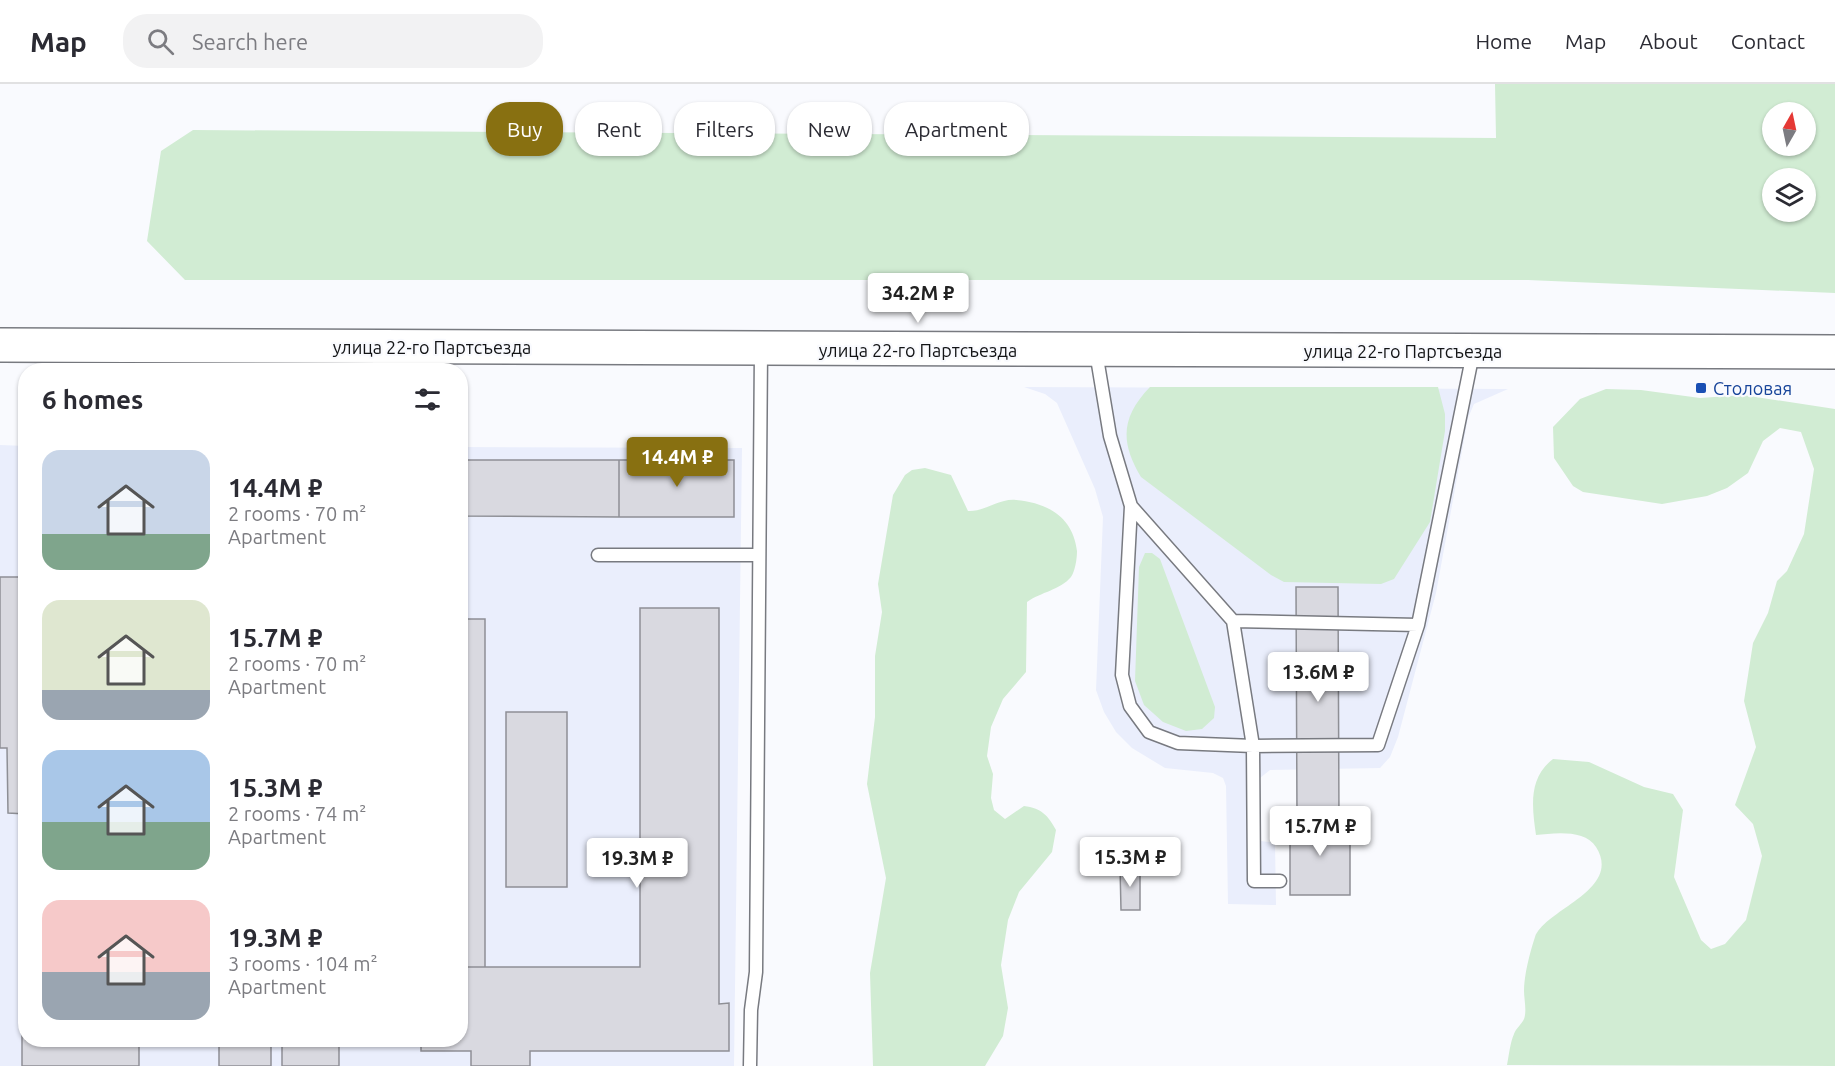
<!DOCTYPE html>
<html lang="en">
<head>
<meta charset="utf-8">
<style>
  :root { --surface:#fff; --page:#f2f2f3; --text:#2b2b33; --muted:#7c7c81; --line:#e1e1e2; --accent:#887011 }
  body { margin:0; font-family:Ubuntu,sans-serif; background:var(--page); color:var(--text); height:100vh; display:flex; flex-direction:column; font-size:22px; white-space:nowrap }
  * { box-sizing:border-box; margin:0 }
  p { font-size:20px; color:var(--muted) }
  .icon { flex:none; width:33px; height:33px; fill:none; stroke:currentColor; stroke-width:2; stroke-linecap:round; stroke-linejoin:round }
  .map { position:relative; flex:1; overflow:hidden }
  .panel { position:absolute; left:18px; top:279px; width:450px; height:684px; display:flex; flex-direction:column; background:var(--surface); border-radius:24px; box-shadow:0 2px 4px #0004 }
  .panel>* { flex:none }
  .hud { position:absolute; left:486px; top:18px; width:570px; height:54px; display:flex; gap:12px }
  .needle { width:39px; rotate:9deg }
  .fabs { position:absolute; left:1762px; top:18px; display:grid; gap:12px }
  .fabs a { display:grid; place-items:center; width:54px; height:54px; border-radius:50%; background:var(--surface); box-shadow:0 2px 4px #0004; font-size:30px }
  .price { position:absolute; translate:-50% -51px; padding:0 14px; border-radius:6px; background:#fff; color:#222; font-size:20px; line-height:39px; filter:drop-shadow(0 2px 3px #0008) }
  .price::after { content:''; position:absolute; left:50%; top:36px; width:18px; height:14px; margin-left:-9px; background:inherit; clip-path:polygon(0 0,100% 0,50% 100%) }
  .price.on { background:var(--accent); color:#fff }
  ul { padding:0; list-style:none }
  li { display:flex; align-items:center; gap:18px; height:150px; padding:0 24px }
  li span { display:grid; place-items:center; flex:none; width:168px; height:120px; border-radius:18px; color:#555 }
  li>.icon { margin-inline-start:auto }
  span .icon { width:72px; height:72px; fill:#fffc; stroke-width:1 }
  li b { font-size:26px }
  h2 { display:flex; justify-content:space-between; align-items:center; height:72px; padding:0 24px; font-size:26px }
  .tag { padding:0 21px; border-radius:24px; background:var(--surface); box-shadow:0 2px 4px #0004; font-size:21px; line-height:54px }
  .tag.on { background:var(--accent); color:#fff }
  header { display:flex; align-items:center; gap:36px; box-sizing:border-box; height:84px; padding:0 30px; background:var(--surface); border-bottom:2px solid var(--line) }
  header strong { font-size:28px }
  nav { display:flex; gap:33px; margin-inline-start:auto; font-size:21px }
  .search { width:420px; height:54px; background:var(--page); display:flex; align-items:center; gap:15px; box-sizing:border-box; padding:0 21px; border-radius:24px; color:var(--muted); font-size:22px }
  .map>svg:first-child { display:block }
  .built { fill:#eaeefc }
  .green { fill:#d1ecd3; fill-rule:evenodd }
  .building { fill:#d9d9e0; stroke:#8e8f95; stroke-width:1.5 }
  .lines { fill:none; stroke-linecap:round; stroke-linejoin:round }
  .lane-casing { stroke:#787a80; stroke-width:15 }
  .secondary-casing { stroke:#787a80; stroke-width:36 }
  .lane { stroke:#fff; stroke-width:12 }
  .secondary { stroke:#fff; stroke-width:33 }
  .transit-dot { fill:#1a4fb4; stroke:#f9fafe; stroke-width:2 }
  .labels { text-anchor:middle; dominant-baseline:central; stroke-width:4.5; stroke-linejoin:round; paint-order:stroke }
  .street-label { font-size:18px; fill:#131416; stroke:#f9fafe }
  .transit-label { font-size:18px; fill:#164399; stroke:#f9fafe; text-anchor:start }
</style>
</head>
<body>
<header>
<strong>Map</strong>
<div class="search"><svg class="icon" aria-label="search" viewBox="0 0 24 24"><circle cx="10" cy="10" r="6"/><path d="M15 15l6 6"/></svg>Search here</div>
<nav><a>Home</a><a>Map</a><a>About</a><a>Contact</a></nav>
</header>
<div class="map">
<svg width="1835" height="982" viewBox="0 0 1835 982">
  <rect width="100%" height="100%" fill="#f9fafe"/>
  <!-- built -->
  <path class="built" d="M1024,303L1508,305L1474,320L1468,334L1436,509L1398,653L1390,673L1380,684L1270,686L1260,694L1257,714L1258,752L1261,757L1275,759L1276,821L1228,820L1226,702L1223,694L1213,689L1165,684L1132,664L1116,648L1104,628L1096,606L1103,433L1095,405L1057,319L1045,310Z
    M0,361L26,362V956H460L461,363L742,364L734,982H0Z"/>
  <!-- green -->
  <path class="green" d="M1495,0H1835V209L1528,196H185L147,157L161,67L193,46L1496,54ZM1806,28V62H1773V28ZM1806,94V128H1773V94Z
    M1150,303H1438L1445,330V347L1430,438L1394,495L1381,500L1284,498L1271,491L1141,393C1120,358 1121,333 1150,303Z
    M1606,305L1641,306L1700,314L1743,311L1835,325V982L1507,981C1509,971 1510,959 1514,950C1516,944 1522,940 1524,935C1527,927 1524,915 1524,907C1524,891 1530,868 1535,853C1545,825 1623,806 1596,763C1585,745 1554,749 1536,751C1532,723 1528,694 1553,675L1589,678L1644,703L1673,710L1683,726L1674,793L1701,856L1711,865L1725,860L1746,836L1762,772L1753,740L1735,721L1756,663L1744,617L1753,559L1768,529L1777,497L1787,487L1804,450L1814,385L1801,348L1780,344L1763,357L1748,389L1727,404L1707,412L1662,420L1583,408L1573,402L1554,374L1553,343L1580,315Z
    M925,384L951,391L968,427C984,428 1000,414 1016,416C1048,419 1073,433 1077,467C1077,475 1075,487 1071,493C1060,506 1041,508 1027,518L1026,588L1003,615L991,643L987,672L993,690L991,714L994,726L1005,735L1024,722C1041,724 1048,731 1056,746L1052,768L1019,808L1008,836L1001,881L1008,924L1003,952L985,982H873L870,889L886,794L867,700L875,633V572L882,528L878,500L893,411L905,391L912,386Z
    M1145,469H1152L1160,475L1215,623L1214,634L1202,645L1186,647L1163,638L1144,621L1135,597L1139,483Z"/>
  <!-- building -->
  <path class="building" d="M460,376H619V433L460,432Z
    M619,376H734V433H619Z
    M0,493H26V730L8,729L7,664H0Z
    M1296,503H1338L1339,735H1297Z
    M640,524H719V920L729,919V967H530V982H471V967H421V956H460V883H640Z
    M460,535H485V883H460Z
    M506,628H567V803H506Z
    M22,730H26V956H139V982H22Z
    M1350,734V811H1290V735Z
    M1120,782H1140V826H1121Z
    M219,956H271V982H219Z
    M282,956H339V982H282Z"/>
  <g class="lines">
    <!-- lane casing -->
    <g class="lane-casing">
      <path id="lane" d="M1096,268L1110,352L1131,422L1233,537L1418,541L1473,269
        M1131,422L1122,591L1130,622L1149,648L1178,659L1253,662L1254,797H1280
        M598,471H759
        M1233,537L1253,662L1378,661L1418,541
        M750,982L751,926L756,888L761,266"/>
    </g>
    <!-- secondary casing -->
    <g class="secondary-casing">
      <path id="secondary" d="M0,261L1835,268"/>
    </g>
    <!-- lane -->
    <use href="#lane" class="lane"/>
    <!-- secondary -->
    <use href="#secondary" class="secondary"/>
  </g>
  <!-- markers -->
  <rect class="transit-dot" x="1695" y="298" width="12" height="12" rx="3"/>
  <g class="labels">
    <!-- street labels -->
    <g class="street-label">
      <text x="432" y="263">улица 22-го Партсъезда</text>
      <text x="918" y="266">улица 22-го Партсъезда</text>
      <text x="1403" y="267">улица 22-го Партсъезда</text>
    </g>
    <!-- transit labels -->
    <g class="transit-label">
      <text x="1713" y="304">Столовая</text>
    </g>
  </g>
</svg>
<div class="fabs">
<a><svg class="needle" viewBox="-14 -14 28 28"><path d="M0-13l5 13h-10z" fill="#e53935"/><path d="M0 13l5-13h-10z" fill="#7c7c81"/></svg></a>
<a><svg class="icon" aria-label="layers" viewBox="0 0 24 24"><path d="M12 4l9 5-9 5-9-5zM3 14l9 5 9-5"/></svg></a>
</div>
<b class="price" style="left:918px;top:240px">34.2M ₽</b>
<b class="price on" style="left:677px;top:404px">14.4M ₽</b>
<b class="price" style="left:1318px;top:619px">13.6M ₽</b>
<b class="price" style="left:1320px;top:773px">15.7M ₽</b>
<b class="price" style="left:1130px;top:804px">15.3M ₽</b>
<b class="price" style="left:637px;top:805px">19.3M ₽</b>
<div class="hud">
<a class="tag on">Buy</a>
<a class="tag">Rent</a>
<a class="tag">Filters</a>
<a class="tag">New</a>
<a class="tag">Apartment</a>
</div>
<section class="panel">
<h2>6 homes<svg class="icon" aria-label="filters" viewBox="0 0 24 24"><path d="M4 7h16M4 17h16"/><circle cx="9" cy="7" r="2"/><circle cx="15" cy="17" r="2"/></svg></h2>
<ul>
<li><span style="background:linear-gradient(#c9d6e8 70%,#7fa58c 0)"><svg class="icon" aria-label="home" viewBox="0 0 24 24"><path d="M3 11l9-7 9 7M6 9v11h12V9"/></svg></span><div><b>14.4M ₽</b><p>2 rooms · 70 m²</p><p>Apartment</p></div></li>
<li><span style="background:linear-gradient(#dfe7d0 75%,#9aa5b1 0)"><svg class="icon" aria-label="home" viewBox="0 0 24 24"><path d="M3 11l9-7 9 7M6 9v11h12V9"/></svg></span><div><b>15.7M ₽</b><p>2 rooms · 70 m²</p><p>Apartment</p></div></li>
<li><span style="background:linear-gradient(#a9c7e8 60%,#7fa58c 0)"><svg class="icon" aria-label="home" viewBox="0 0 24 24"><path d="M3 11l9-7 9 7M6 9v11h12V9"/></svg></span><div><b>15.3M ₽</b><p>2 rooms · 74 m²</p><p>Apartment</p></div></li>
<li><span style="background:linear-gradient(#f6c9c9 60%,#9aa5b1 0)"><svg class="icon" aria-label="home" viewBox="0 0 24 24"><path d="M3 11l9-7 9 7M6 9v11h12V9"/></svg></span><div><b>19.3M ₽</b><p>3 rooms · 104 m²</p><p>Apartment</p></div></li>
</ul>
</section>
</div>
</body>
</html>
